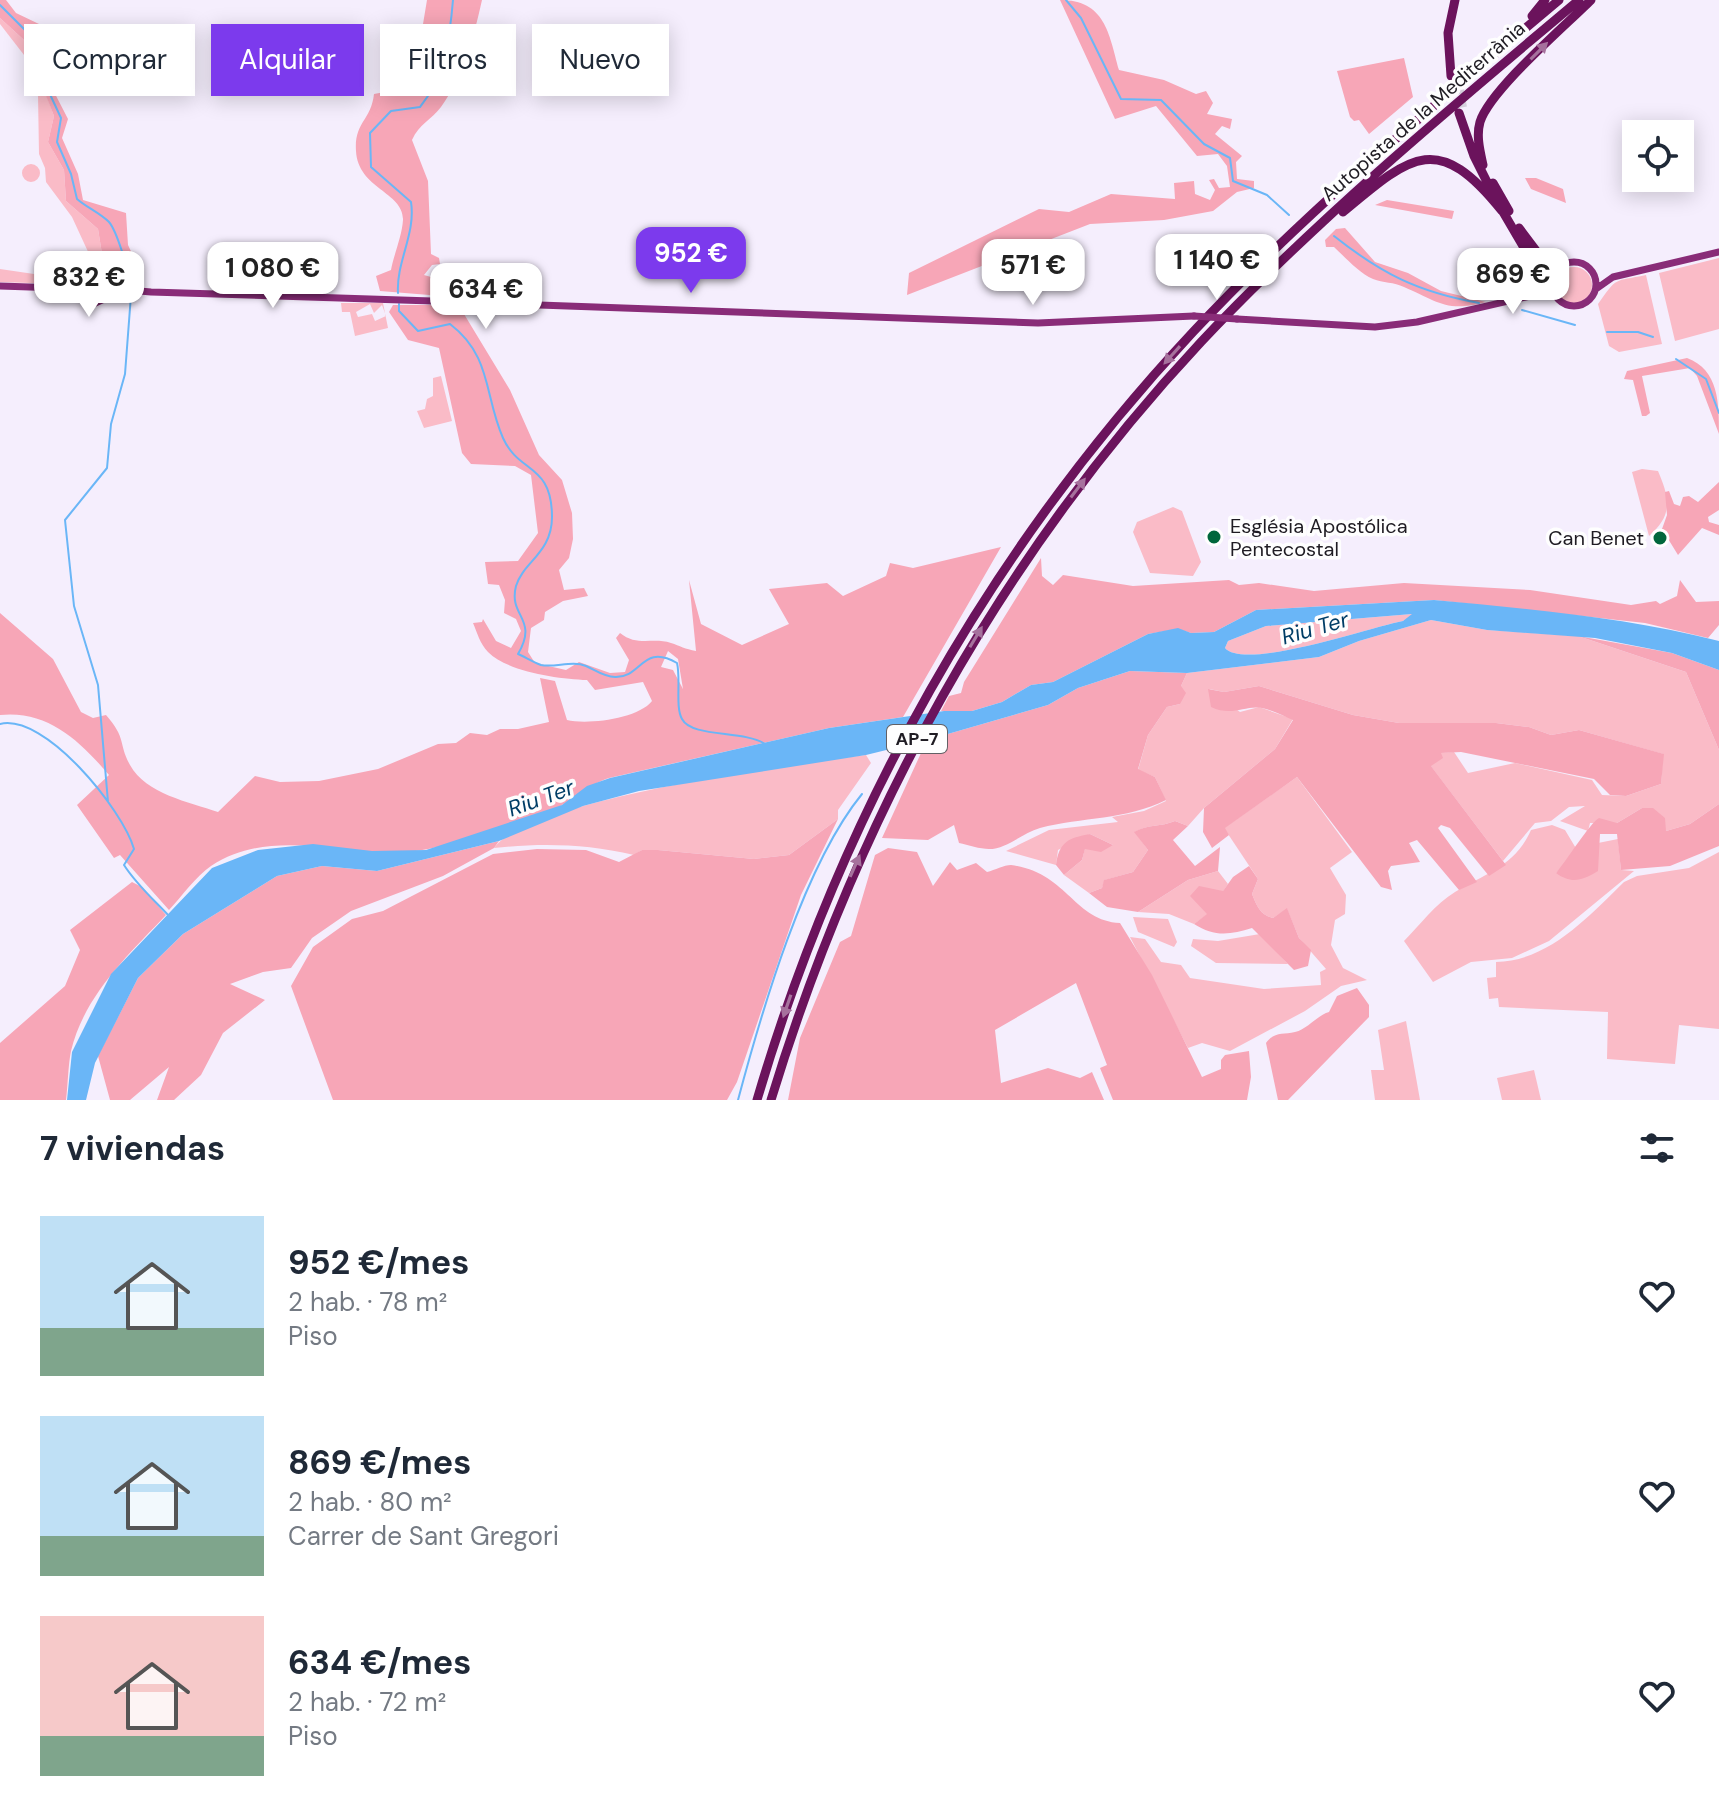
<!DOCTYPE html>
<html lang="es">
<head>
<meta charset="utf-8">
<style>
  :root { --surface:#fff; --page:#f2f2f3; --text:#1f2937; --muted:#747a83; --accent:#7c3aed }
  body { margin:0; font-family:"DM Sans",sans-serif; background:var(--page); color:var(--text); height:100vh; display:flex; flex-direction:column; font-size:30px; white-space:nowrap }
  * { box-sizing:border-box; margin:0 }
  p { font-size:26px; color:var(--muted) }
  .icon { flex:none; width:44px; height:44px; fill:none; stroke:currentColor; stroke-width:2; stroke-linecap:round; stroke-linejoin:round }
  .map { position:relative; height:1100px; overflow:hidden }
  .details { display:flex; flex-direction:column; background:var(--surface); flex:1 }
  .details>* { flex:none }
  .hud { position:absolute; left:24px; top:24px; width:800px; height:72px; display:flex; gap:16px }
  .fabs { position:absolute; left:1622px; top:120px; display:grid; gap:16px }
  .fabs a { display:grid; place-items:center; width:72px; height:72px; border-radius:0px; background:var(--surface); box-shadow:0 4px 20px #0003; font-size:40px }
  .price { position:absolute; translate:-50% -68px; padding:0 18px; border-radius:16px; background:#fff; color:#222; font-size:26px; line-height:52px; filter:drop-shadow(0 2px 4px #0008) }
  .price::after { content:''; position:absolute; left:50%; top:48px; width:24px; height:18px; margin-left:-12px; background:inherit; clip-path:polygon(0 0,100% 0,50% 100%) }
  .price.selected { background:var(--accent); color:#fff }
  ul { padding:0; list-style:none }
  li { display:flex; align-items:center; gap:24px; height:200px; padding:0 40px }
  li span { display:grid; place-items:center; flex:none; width:224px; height:160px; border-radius:0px; color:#555 }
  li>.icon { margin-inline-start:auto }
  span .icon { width:96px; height:96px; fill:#fffc; stroke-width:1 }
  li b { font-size:34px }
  h2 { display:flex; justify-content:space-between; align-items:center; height:96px; padding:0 40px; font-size:34px }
  .tag { padding:0 28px; border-radius:0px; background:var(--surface); box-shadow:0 4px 20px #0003; font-size:28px; line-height:72px }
  .tag.selected { background:var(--accent); color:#fff }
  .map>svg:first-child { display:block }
  .green { fill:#fabbc7; fill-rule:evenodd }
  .forest { fill:#f7a6b7; fill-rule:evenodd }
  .water { fill:#6ab6f7; fill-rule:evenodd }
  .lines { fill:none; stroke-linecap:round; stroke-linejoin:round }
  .stream { stroke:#6ab6f7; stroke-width:2 }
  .highway-tunnel { stroke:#d5cedc; stroke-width:9; stroke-dasharray:9 4.5; stroke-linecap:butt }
  .major { stroke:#892c78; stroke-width:7 }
  .highway { stroke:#6b135c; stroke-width:9 }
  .major-bridge { stroke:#892c78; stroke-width:7 }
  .oneway { fill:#a6719d }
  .poi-dot { fill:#00663c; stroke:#fefefe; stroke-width:3 }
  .labels { text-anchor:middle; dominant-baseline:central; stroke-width:7; stroke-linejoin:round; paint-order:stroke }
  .shield { fill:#fefefe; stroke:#626065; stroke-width:2 }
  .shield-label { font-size:18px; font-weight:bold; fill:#1f1c23 }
  .street-label { font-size:20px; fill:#1f1c23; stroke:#fefefe }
  .poi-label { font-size:20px; fill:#1f1c23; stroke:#fefefe; text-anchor:start }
  .water-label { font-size:22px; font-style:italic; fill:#003d66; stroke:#fefefe }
</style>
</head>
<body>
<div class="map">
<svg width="1719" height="1100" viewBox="0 0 1719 1100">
  <rect width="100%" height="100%" fill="#f5eefd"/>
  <!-- green -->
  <path class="green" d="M0,18L24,40L32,57L54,116L48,142L64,170L66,201L98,229L103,260L120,288L96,269L72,217L46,182L45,168L39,154L38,95L31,64L0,24Z
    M22 173a9 9 0 1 1 18 0a9 9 0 1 1-18 0Z
    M1719,258V329L1675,341L1659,273Z
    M77,263L81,265L78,276L60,284L0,282V269L34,274Z
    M1556 285a18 18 0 1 1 36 0a18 18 0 1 1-36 0Z
    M1646,275L1662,344L1619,352L1609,346L1598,304C1618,276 1613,282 1646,275Z
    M81 289a11 11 0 1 1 22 0a11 11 0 1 1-22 0Z
    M341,303H383L388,328L355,336L350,312H342ZM370,304L374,313L382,305L386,316L375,321L372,314L358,317L356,312Z
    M441,376L452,421L424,428L417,411L425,409L427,399L433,396V378Z
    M1642,469L1658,471C1670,499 1673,515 1649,536L1632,472Z
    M1173,507L1182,511L1201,562L1193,576L1150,573L1133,532L1137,522Z
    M1412,614L1415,615L1403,621C1371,627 1245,671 1225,648L1228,641L1266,626Z
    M1431,620L1487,630L1578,636L1686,672L1719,750V804L1690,824L1666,831L1642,808L1617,823H1590L1588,831L1560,821L1585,806L1569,807L1551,821L1535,823L1503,861L1430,765L1441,753L1454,752L1468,773L1515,763L1592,780L1602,795L1626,796L1661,784L1663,754L1579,730L1551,735L1529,727L1496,723H1399L1353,715L1259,686L1224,692L1209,689L1240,712L1259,707L1293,719L1275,749L1204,808L1188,826L1175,821C1161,827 1148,824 1135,832L1148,850L1133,872L1105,880L1102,888L1089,893L1064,875L1082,860L1085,848L1113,845L1090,834L1058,850L1056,865L1006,851L1049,830L1118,822L1112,817L1144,811L1166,801L1155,777L1138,770L1148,735L1167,707L1180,704L1181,686L1187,673L1319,657L1359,641Z
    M866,755L871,763L838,810V819L789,855L754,859L658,850H642L634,855C586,844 543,843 494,848C528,799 800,763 866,755Z
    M1297,777L1352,852L1330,868L1346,895L1345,914L1335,920L1331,945L1343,968L1367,980L1341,986L1305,1011L1230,1051L1202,1043L1188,1048L1130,937L1145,939L1161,962L1181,965L1190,978L1264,989L1321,985L1320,972L1326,969L1299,938L1287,909L1273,918C1260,915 1257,906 1252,894L1258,879L1224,828Z
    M1552,825L1565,830L1577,850L1556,873L1597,871L1598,843L1618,839L1621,870L1634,871L1549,941L1512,958L1471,962L1433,982L1404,941C1420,925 1435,904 1455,892C1486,873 1515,866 1531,830Z
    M1719,852V1029L1679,1025L1675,1064L1607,1059L1608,1012L1499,1007L1498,998L1489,999L1487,978L1496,977V962C1549,961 1589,916 1624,882L1637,876L1689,868Z
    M1218,871L1228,884L1208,914L1194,924L1169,914L1138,912L1188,880Z
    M1133,917L1168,919L1177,942L1174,947L1138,932Z
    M1260,934L1288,964L1216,963L1191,946L1193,939L1218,941Z
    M1406,1021L1420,1100H1375L1371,1070H1384L1378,1030Z
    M1534,1070L1541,1100H1502L1497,1078Z"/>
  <!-- forest -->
  <path class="forest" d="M0,0H6L16,13L39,24L45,37L52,88L68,119L62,138L78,174L83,200L126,213L128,245L140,270V282L113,279L103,260L98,229L66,201L64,170L48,142L54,116L24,40L0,18Z
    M427,0H482C474,36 463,77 441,107C431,120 419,124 412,140L428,181L431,254L439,258L440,264L432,265L424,275L452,283L454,297L380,291L376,276L391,270C394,254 402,236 403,220C404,192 358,189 356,151C354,122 371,121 374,94L422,85L425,75L423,24Z
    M1060,0C1105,0 1109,33 1119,70L1164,80L1196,94L1206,91L1213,103L1207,114L1232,119L1230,129L1222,126L1215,134L1242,156L1236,162L1237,179L1254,181V188L1237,192L1213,211L1164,220L1090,224L907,295L909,273L1039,209L1069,212L1111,194L1175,199L1174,183L1194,181L1195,194L1210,200L1215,190L1209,180L1214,179L1219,188L1230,187L1227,166L1218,154L1197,156L1156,106L1115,119Z
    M1404,58L1413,97L1369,134L1359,120L1354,121L1350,117L1337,71Z
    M1525,178H1536L1563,189L1566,203L1531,189Z
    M1387,200L1454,211L1452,219L1375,205Z
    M1345,228L1375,262L1408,273L1441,291L1486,302C1446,313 1437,301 1404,287C1394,282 1383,283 1373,279C1359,273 1346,258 1334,247H1326L1325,240L1336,229Z
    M393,305H431L440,313L464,314L510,390L539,455L562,480L572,513L573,539L569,558L559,570L564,590L584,588L588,596L563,601L545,612L544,620L531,628L528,652L535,663L566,670L579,662L610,673L625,672L629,660L616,638L620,633C637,647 653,637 671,643C680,646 685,649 696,651L689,580L701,624L742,645L789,624L769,589L827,583L843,596L886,576L890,563L913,568L1001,547L903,717L829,728L609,778C588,785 581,795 562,805C527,825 468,841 428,849C357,864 278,822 211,866C196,876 182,896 169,910L120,855L114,858L77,805L109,775C80,741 48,710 0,715V613L53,659L81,712L93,718L106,715C127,739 118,743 130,765C146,794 189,802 218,812L255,776L280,782L319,781L378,769L438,744L456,743L470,733L487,735L500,729H518L549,722L540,678L555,681L567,720C587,725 638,719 652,701L643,682L595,690L587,680C559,679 508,672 488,652C480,644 477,632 473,623L482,622L483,619L496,641L511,648L521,631L516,619L504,613L505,600L499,585L488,584L485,562L518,561L538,533L531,475L515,466L471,464L462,453L439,348L408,340L389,312ZM668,651L678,659L683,689L673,670L661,667Z
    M1687,358C1719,370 1719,403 1719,434L1697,376L1690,368L1642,376L1650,413L1646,416H1642L1633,380L1624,379L1627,371Z
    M1719,482V510L1708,517L1709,522L1719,525V535L1702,528L1678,555L1662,529L1667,515L1665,492L1669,491L1674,504L1680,506L1683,497L1689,496L1698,502Z
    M1041,558L1042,576L1053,585L1063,575L1133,586L1229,580L1239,585L1259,583L1314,591L1404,583L1530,590L1631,605L1656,601L1660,604L1677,596L1680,580L1696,602L1719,601V625L1708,638L1645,623L1434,600L1256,610L1214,632L1191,633L1178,629L1148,634L1053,682L1031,685L1002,702L972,711H941L949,696L961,693L964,682Z
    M1578,636L1672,653L1719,670V750L1686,672Z
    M1130,671L1187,673L1181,686L1186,693L1180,704L1167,707L1148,735L1138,769L1155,777L1166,800C1126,820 1082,817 1040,828C1022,833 1007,849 989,849C980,849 968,845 959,843L954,825L928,840L882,838L927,740L1048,705L1078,688Z
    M1259,686L1353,715L1399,723H1496L1529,727L1551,735L1579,730L1664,754L1661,784L1626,796L1610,795L1594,779L1461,752L1441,753L1443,758L1431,766L1506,865L1489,876L1450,828L1441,825L1438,828L1477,882L1459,890L1417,840L1409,843L1420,862L1391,866L1388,871L1392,890L1381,887L1297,777L1225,828L1229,835L1212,848L1203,832L1204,808L1275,749L1293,720C1284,716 1272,710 1262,708C1245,705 1232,717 1211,707L1208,689L1224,692Z
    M1719,804V846L1670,866L1621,870L1617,834H1600L1598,871C1582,881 1571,884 1556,873C1567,860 1590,823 1599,818L1617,823L1642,808H1653L1665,818L1666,831L1690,824Z
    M838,819L801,895L737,1082L727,1100H333L291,986L313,947L352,919L383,911L493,854L537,849L586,850L619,862L642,850H658L754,859L789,855Z
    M1175,821L1188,826L1173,840L1195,866L1220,847L1218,871L1188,880L1138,912L1107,907L1089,893L1102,888L1104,880L1133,872L1148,850L1134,832C1148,824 1161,827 1175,821Z
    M1090,834L1113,845L1101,852L1085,849L1082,860L1064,875L1056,865C1059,842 1068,838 1090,834Z
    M499,841L494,848L443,876L351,911L312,938L291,968L263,972L230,984L265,1000L223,1033L201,1075L174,1100H157L169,1067L130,1100H110L98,1056L138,978L183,934L277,876L322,866L377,871Z
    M888,848L917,852L933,886L950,862L957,870L976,863L987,872C995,870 1004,865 1011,865C1067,872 1074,921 1120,923L1152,975L1202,1077L1221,1069V1060L1225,1055L1249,1051L1251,1077L1247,1100H1113L1100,1068L1107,1065L1076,983L995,1030L1001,1083L1048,1068L1080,1078L1092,1072L1104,1100H788L800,1038L840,942L851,936L875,855Z
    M1249,866L1258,879L1252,894C1257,906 1260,915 1273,918L1287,908L1299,938L1311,950L1308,966L1294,970L1252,928C1230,935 1214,937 1194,924L1207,914L1190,896L1199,886L1223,891L1233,877Z
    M132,882L142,887L166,915C128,955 84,996 71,1051C68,1066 68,1084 66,1100H0V1043L65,986L80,950L70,930Z
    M1357,988L1369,1005V1017L1288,1100H1278L1266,1043C1275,1031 1283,1035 1295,1032C1308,1029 1316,1016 1329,1012L1337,996Z"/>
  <!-- water -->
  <path class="water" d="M1434,600C1529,609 1626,617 1719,641V670L1672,653L1595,638L1487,630L1431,620L1359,641L1319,657L1187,673L1130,671L1078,688L1048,705L927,740L866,755L639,791L583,806L499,841L377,871L322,866L277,876L183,934L138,978L95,1063L86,1100H67L72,1052L111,974L212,868L258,850L313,844L372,851L426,850L562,805L587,786L610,778L829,728L944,711H972L1002,702L1031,685L1053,682L1148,634L1178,628L1191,633L1214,632L1256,610ZM1412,614L1403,621C1371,627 1245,671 1225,648L1228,641L1266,626Z"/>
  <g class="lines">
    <!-- stream -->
    <path class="stream" d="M1066,0L1081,18L1121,99L1161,100L1204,144L1230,158L1233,181L1267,195L1289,215
      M0,5L29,34L39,51L48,90L61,118L57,142L71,174L77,199C86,207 100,213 109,222C117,231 128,270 131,283
      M1334,236C1382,274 1418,292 1479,303
      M398,293C396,262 416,234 411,202L371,167L370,133L391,111L420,107C444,78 450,37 453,0
      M399,304V311L418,331L450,324C492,356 484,395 503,438C519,474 552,463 552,517C552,553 523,562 516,586C508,617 539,618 518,654C525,657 533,662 541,665C555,668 572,660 586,666C595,670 604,677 615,677C642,678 642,643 677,663C681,679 675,707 682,719C692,738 744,730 765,744
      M1522,310L1575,325
      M1607,332H1638L1653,337
      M1676,359L1706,379L1719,413
      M0,724C45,713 123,810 134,849L124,865C136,884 153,899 169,916
      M108,802L98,685L74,606L65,520L107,468L111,424L125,374L131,295
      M738,1100C762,1010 804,865 862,794"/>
    <!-- highway-tunnel -->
    <path class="highway-tunnel" d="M1456,72L1463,110"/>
    <!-- major -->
    <path class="major" d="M1552 284a22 22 0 1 1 44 0a22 22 0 1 1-44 0Z
      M0,286L59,288L93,304L122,291
      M59,288L95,274L117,289L151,292L463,302L486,291L511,304L1038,323L1194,316
      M1596,289L1613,277L1719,252
      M464,302L486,315L508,305
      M1237,319L1375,327L1417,322L1539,294L1556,296"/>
    <!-- highway -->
    <path class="highway" d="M1532,16L1545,0
      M1451,76L1448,33L1455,0
      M1459,113L1474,156L1492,192
      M1483,165C1480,151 1476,136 1480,122C1490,90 1565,26 1591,0
      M1493,183L1509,211
      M1499,205L1523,246L1553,279
      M1343,212C1412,154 1438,131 1502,211
      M1519,228L1540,256L1562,266
      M757,1100C841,814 989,550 1193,332C1306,211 1433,106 1559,0
      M771,1100C857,818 999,558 1201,342C1318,218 1449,109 1579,0"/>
    <!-- major-bridge -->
    <path class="major-bridge" d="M1194,316L1237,319"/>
  </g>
  <!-- one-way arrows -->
  <defs><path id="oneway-solid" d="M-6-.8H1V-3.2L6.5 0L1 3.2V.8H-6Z" transform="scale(2)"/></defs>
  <g class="oneway">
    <use href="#oneway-solid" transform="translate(1539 51) rotate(-45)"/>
    <use href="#oneway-solid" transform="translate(1172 355) rotate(132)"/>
    <use href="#oneway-solid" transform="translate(1078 488) rotate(-53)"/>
    <use href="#oneway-solid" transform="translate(976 637) rotate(-59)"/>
    <use href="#oneway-solid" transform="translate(855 866) rotate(-66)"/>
    <use href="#oneway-solid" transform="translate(787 1006) rotate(109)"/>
  </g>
  <!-- markers -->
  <g class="poi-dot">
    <circle cx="1214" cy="537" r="8"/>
    <circle cx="1660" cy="538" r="8"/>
  </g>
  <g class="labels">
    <!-- shield labels -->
    <rect class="shield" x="887" y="725" width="60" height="28" rx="6"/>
    <g class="shield-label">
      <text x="917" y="739">AP-7</text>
    </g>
    <!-- street labels -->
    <g class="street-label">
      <text transform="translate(1423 111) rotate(-41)">Autopista de la Mediterrània</text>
    </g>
    <!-- poi labels -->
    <g class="poi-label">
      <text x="1230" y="526">Església Apostólica<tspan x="1230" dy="23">Pentecostal</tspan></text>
      <text x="1644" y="538" text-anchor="end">Can Benet</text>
    </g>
    <!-- water labels -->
    <g class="water-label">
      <text transform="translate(1315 628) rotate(-16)">Riu Ter</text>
      <text transform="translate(541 798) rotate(-20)">Riu Ter</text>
    </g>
  </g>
</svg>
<div class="fabs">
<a><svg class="icon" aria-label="locate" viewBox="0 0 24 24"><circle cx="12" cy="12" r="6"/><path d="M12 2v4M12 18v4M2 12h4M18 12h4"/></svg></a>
</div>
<b class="price selected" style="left:691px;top:295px">952 €</b>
<b class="price" style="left:1217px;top:302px">1 140 €</b>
<b class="price" style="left:1033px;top:307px">571 €</b>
<b class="price" style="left:273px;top:310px">1 080 €</b>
<b class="price" style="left:1513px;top:316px">869 €</b>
<b class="price" style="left:89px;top:319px">832 €</b>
<b class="price" style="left:486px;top:331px">634 €</b>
<div class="hud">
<a class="tag">Comprar</a>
<a class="tag selected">Alquilar</a>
<a class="tag">Filtros</a>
<a class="tag">Nuevo</a>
</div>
</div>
<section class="details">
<h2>7 viviendas<svg class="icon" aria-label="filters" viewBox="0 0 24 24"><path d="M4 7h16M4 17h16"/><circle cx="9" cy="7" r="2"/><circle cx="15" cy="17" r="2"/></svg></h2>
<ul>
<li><span style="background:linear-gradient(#bfe0f5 70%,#7fa58c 0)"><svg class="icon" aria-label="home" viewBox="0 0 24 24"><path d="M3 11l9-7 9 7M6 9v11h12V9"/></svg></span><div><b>952 €/mes</b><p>2 hab. · 78 m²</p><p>Piso</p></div><svg class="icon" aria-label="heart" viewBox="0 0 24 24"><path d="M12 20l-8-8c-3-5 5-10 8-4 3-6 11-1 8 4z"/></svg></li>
<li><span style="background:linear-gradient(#bfe0f5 75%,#7fa58c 0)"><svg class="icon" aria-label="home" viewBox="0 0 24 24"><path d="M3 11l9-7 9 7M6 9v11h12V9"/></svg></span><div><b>869 €/mes</b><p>2 hab. · 80 m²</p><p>Carrer de Sant Gregori</p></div><svg class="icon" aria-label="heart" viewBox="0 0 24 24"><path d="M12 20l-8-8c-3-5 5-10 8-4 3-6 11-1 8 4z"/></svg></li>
<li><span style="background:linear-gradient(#f6c9c9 75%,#7fa58c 0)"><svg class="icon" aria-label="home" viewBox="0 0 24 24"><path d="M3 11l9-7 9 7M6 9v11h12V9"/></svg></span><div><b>634 €/mes</b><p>2 hab. · 72 m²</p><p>Piso</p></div><svg class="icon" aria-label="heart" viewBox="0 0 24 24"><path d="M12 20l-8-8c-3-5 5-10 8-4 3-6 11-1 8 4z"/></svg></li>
</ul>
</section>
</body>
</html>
